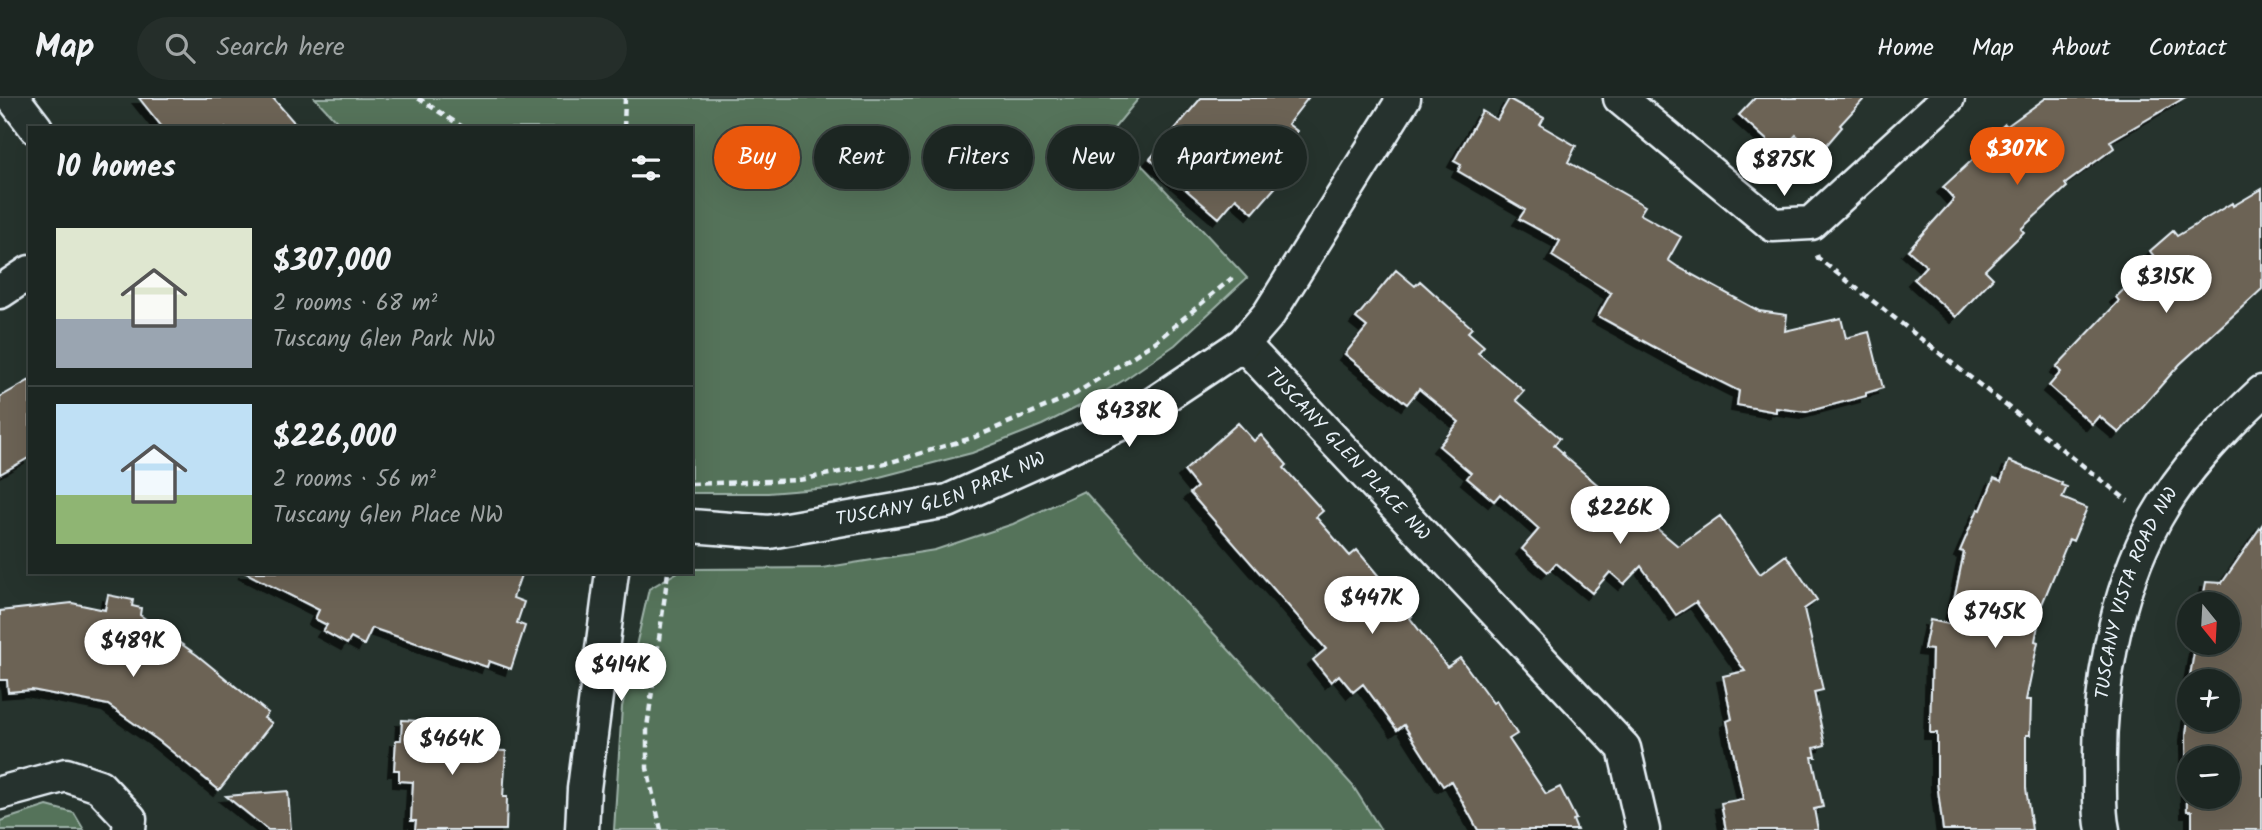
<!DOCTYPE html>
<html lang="en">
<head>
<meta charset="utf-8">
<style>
  :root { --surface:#1c2622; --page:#252e2a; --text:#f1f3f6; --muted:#a0a5a5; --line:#3a4340; --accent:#ea580c }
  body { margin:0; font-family:Kalam,sans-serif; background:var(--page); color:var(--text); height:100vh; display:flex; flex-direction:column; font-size:26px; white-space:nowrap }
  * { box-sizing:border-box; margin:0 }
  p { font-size:23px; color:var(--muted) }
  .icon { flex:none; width:38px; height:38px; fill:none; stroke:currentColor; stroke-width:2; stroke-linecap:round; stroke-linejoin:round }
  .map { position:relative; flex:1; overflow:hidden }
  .panel { position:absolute; left:28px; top:28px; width:665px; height:448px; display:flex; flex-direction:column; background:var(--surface); border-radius:0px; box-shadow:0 7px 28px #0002,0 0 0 2px var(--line) }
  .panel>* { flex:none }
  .top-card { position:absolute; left:714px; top:28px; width:665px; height:63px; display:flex; gap:14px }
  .needle { width:46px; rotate:162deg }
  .fabs { position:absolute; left:2177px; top:494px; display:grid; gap:14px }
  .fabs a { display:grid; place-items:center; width:63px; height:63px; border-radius:50%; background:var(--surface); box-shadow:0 7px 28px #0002,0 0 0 2px var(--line); font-size:35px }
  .price { position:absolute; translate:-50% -60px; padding:0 16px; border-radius:24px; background:#fff; color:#222; font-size:23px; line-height:46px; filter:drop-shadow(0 2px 4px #0008) }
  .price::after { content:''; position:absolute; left:50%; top:42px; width:21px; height:16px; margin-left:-10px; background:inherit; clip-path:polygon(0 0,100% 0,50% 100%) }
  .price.selected { background:var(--accent); color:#fff }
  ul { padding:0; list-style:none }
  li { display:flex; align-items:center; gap:21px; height:175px; padding:0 28px }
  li+li { border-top:2px solid var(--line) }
  li span { display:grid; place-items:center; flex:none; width:196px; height:140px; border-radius:0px; color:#555 }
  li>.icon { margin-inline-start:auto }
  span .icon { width:84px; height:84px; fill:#fffc; stroke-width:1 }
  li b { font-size:30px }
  h2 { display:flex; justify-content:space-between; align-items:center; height:84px; padding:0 28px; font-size:30px }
  .chip { padding:0 24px; border-radius:32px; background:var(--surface); box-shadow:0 7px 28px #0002,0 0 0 2px var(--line); font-size:24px; line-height:63px }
  .chip.selected { background:var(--accent); color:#fff }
  header { display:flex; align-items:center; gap:42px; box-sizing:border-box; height:98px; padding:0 35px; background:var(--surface); border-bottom:2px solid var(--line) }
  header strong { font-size:33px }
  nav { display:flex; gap:38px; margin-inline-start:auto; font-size:24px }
  .search { width:490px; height:63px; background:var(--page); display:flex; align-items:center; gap:18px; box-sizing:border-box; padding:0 24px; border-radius:38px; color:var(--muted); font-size:26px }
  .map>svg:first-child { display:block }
  .green { fill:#55735a; stroke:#9eb2a9; stroke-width:2 }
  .building { fill:#6c6355; stroke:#e8f1f8; stroke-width:2; fill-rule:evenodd; filter:url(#shadow) }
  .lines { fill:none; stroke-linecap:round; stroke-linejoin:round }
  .street-casing { stroke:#e8f1f8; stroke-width:37 }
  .path { stroke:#e8f1f8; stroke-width:4.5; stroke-dasharray:7 5; stroke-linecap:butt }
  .street { stroke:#26332d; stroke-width:32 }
  .labels { text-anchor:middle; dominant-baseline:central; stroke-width:7; stroke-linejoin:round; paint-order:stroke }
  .street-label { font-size:19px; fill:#e8f1f8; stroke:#26332d }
</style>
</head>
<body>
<header>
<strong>Map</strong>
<div class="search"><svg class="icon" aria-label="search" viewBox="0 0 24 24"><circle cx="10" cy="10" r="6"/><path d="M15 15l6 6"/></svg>Search here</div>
<nav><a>Home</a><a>Map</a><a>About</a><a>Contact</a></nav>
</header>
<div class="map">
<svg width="2262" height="732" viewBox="0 0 2262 732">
  <defs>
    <filter id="shadow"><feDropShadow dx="-6" dy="6" stdDeviation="0" flood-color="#0009"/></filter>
  </defs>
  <rect width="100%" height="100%" fill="#26332d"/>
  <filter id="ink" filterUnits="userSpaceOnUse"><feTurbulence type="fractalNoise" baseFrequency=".0143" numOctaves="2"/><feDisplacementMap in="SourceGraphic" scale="14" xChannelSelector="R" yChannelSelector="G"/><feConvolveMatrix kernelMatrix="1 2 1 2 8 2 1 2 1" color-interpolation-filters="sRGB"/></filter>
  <g filter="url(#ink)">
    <!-- green -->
    <path class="green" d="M315,0H1139L1111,34L1247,180L1175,247L1124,282L1084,306L1042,327L972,355L841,389L768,395H691V30H343Z
      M1084,393L1353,688L1381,732H614L622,609L649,491L678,474H691V471L822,470L935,452L1013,426Z
      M47,708L74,715L84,732H0V723Z"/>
    <!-- building -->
    <path class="building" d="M139,0H273L299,30H163Z
      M1201,0H1308L1288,26L1297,33L1266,74L1279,85L1253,115L1236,100L1219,120L1150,61Z
      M1755,0H1865L1840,27L1842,29L1818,57L1796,37L1780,54L1739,17Z
      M2046,0H2184L2110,43L2114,50L2065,86L2067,89L2021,131L2024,134L1985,172L1993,180L1956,219L1914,181L1926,168L1908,152L1954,101L1943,89L1981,54L1978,51L2005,26L2007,28Z
      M1509,1L1544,20L1540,27L1576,48L1568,64L1645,108L1640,116L1681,139L1668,162L1678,169L1759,213L1787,217L1785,233L1841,220L1846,240L1869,234L1883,290L1866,295V298L1806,314L1776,310V314L1737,307L1739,293L1683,265L1598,218L1611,195L1552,158L1560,143L1519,121L1525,112L1458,73L1461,67L1454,63L1482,13L1497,22Z
      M2262,91V191L2180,266L2119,335L2099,318L2092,326L2049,288L2061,274L2056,269L2119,203L2116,199L2156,161L2150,153L2173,133L2177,138L2232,105L2233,108Z
      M1396,172L1415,188L1420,183L1472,230L1468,234L1484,248L1478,255L1524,293L1516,302L1560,340L1554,347L1563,355L1562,356L1621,407L1624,403L1678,448L1720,418L1760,476L1786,457L1817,502L1804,511L1823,592L1814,594L1825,647L1814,650L1816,659H1812L1823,709L1814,711L1818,732H1726L1721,705L1743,701L1727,623L1732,621L1723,578L1745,573L1696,504L1676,517L1641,468L1624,486L1610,474L1592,495L1556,465L1548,474L1522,451L1539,431L1500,396L1494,403L1467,380L1471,375L1439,348L1459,324L1419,291L1407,306L1345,256L1367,229L1356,220Z
      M30,282V359L0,376V299Z
      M1238,325L1254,343L1261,337L1287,367L1284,370L1323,413L1316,419L1350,458L1357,452L1412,518L1410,520L1447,569L1460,560L1493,605L1496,603L1517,636L1509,641L1546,696L1560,689L1576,721L1573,722L1577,732H1478L1451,683L1443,688L1404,627L1397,632L1363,586L1353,594L1339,577L1331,584L1313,562L1326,551L1190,395L1197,389L1184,373Z
      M2009,363L2062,385L2061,387L2067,389L2062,400L2087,410L2073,443L2069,441L2042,506L2035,543L2038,544L2026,602H2031L2030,637H2026V690L2032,732H1943L1937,684V635H1930L1932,552L1924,551L1930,522L1949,526L1964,454L1960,453L1978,411L1981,412L1994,380L2001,383Z
      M2262,427V732H2192V713H2187L2186,637L2189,612V621H2228V583H2189L2196,544H2228V506H2202L2206,484L2222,485ZM2189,660H2228V698H2189Z
      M244,474H522L513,500L524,504L517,525L525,528L511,571L489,563L487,569L372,530L364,547L351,540L347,546L323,533L327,527L315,521L319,512Z
      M108,497L133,502L132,508L141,510L140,517L197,557L268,615L264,620L272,625L219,692L159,643L108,607L32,592L8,594L7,582H0V513L72,505L105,512Z
      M402,622L481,627L479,652L506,653L503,699H507L506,732H415L416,723H411L413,684L399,683V672H394L396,642H401Z
      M288,693L291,732H268L226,698Z"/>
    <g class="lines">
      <!-- street casing -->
      <g class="street-casing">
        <g id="street">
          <path d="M13,0L36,30"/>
          <path d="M1620,0L1773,127L1811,125L1948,0"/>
          <path d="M0,194L30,174"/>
          <path id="s1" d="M1243,246L1624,650L1643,732"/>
          <path id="s2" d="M691,428L769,434L948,403L1129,322L1243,246L1269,216L1404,0"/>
          <path d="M0,695L66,677L99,688L130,721L129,732"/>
          <path d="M582,732L584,691L612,474"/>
          <path id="s3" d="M2103,732C2099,714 2100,697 2100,679C2098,592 2114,497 2156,420C2183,372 2222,331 2262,294"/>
        </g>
      </g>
      <!-- path -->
      <path class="path" d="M418,0L464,30
        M624,30L625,0
        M1817,157L1818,160L2128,403
        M691,386L799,382L891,364L975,339L1075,296L1155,244L1232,180
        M661,732L647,670V630L668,474"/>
      <!-- street -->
      <use href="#street" class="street"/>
    </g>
  </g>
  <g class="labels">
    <!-- street labels -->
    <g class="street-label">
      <text stroke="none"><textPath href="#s1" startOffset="152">TUSCANY GLEN PLACE NW</textPath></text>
      <text stroke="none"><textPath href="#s2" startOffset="256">TUSCANY GLEN PARK NW</textPath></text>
      <text stroke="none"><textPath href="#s3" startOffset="243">TUSCANY VISTA ROAD NW</textPath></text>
    </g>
  </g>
</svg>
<div class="fabs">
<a><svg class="needle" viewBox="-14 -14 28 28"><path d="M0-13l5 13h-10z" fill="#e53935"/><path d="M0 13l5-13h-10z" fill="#a0a5a5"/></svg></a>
<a>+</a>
<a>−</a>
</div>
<b class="price selected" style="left:2017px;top:89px">$307K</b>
<b class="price" style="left:1784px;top:100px">$875K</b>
<b class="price" style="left:2166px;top:217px">$315K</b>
<b class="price" style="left:1129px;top:351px">$438K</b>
<b class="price" style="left:1620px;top:448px">$226K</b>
<b class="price" style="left:1372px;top:538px">$447K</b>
<b class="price" style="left:1995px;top:552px">$745K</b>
<b class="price" style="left:133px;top:581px">$489K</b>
<b class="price" style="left:621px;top:605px">$414K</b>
<b class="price" style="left:452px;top:679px">$464K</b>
<div class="top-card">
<a class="chip selected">Buy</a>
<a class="chip">Rent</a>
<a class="chip">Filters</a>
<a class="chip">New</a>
<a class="chip">Apartment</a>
</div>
<section class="panel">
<h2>10 homes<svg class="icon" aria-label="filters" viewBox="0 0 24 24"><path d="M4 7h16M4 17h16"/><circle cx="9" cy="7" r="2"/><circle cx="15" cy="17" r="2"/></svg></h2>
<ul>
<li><span style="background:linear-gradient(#dfe7d0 65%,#9aa5b1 0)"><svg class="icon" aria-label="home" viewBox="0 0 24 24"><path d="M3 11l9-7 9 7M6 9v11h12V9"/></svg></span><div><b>$307,000</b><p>2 rooms · 68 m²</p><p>Tuscany Glen Park NW</p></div></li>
<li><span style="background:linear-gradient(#bfe0f5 65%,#8fb573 0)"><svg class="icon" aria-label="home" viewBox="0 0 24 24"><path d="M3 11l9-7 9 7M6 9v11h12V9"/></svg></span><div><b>$226,000</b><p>2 rooms · 56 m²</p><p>Tuscany Glen Place NW</p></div></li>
</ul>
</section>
</div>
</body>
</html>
